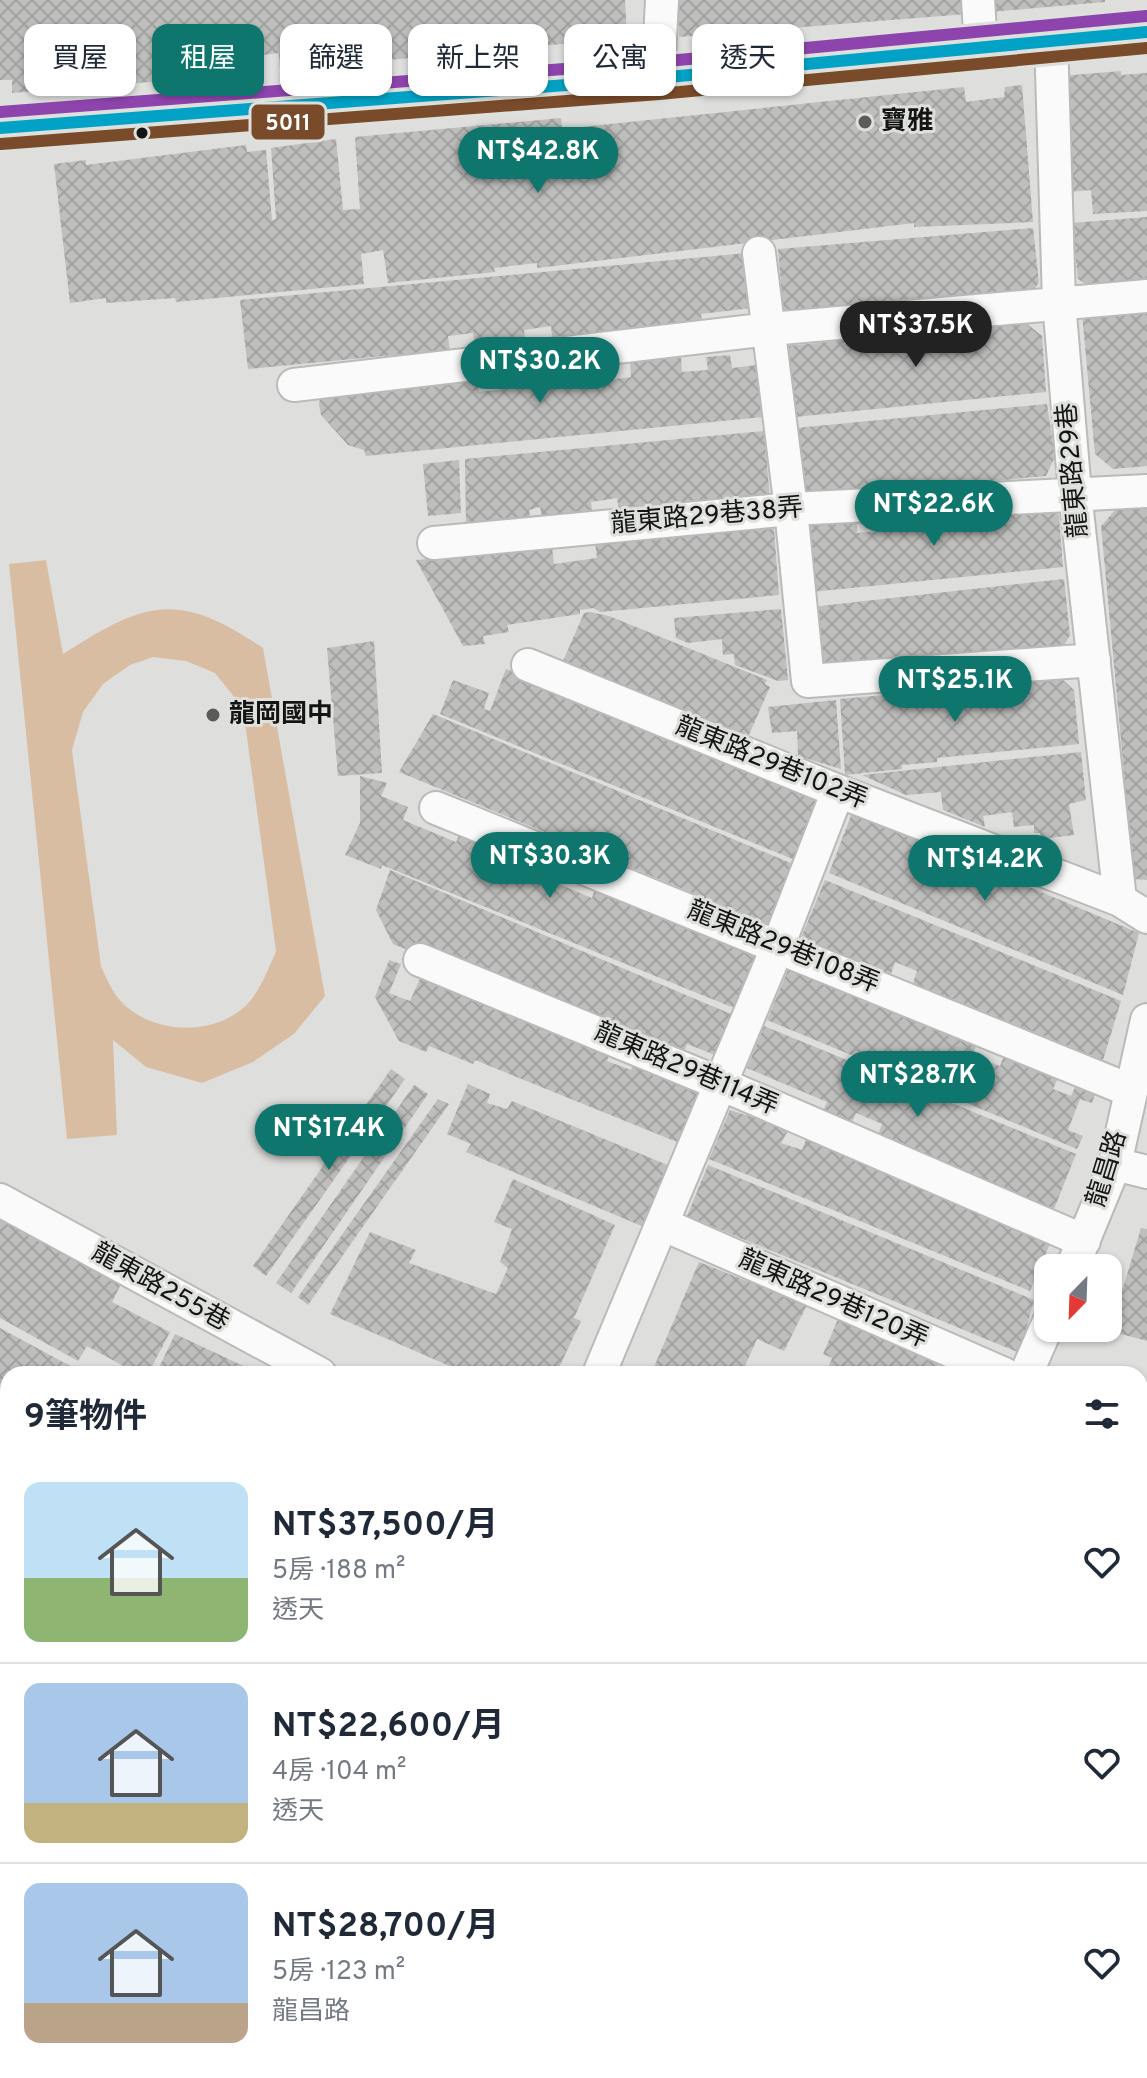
<!DOCTYPE html>
<html lang="zh-TW">
<head>
<meta charset="utf-8">
<style>
  :root { --surface:#fff; --page:#f6f6f7; --text:#1f2937; --muted:#747a83; --line:#e0e1e3; --accent:#0f766e }
  body { margin:0; font-family:Overpass,"Noto Sans TC",sans-serif; background:var(--page); color:var(--text); height:100vh; display:flex; flex-direction:column; font-size:30px; white-space:nowrap }
  * { box-sizing:border-box; margin:0 }
  p { font-size:26px; color:var(--muted) }
  .icon { flex:none; width:44px; height:44px; fill:none; stroke:currentColor; stroke-width:2; stroke-linecap:round; stroke-linejoin:round }
  .map { position:relative; flex:1; overflow:hidden }
  .drawer { position:absolute; left:0px; top:1366px; width:1148px; height:712px; display:flex; flex-direction:column; background:var(--surface); border-radius:24px 24px 0 0; box-shadow:0 2px 6px #0004 }
  .drawer>* { flex:none }
  .guide { position:absolute; left:24px; top:24px; width:1100px; height:72px; display:flex; gap:16px }
  .needle { width:52px; rotate:203deg }
  .fabs { position:absolute; left:1034px; top:1254px; display:grid; gap:16px }
  .fabs a { display:grid; place-items:center; width:88px; height:88px; border-radius:16px; background:var(--surface); box-shadow:0 2px 6px #0004; font-size:40px }
  .price { position:absolute; translate:-50% -68px; padding:0 18px; border-radius:28px; background:var(--accent); color:#fff; font-size:26px; line-height:52px; filter:drop-shadow(0 2px 4px #0008) }
  .price::after { content:''; position:absolute; left:50%; top:48px; width:24px; height:18px; margin-left:-12px; background:inherit; clip-path:polygon(0 0,100% 0,50% 100%) }
  .price.active { background:#222; color:#fff }
  ul { padding:0; list-style:none }
  li { display:flex; align-items:center; gap:24px; height:200px; padding:0 24px }
  li+li { border-top:2px solid var(--line) }
  li span { display:grid; place-items:center; flex:none; width:224px; height:160px; border-radius:16px; color:#555 }
  li>.icon { margin-inline-start:auto }
  span .icon { width:96px; height:96px; fill:#fffc; stroke-width:1 }
  li b { font-size:34px }
  h2 { display:flex; justify-content:space-between; align-items:center; height:96px; padding:0 24px; font-size:34px }
  .chip { padding:0 28px; border-radius:16px; background:var(--surface); box-shadow:0 2px 6px #0004; font-size:28px; line-height:72px }
  .chip.active { background:var(--accent); color:#fff }
  .map>svg:first-child { display:block }
  .green { fill:#d9bda2; fill-rule:evenodd }
  .building { fill:url(#building-cross-hatch) }
  .lines { fill:none; stroke-linecap:round; stroke-linejoin:round }
  .minor-casing { stroke:#babbb9; stroke-width:36 }
  .minor { stroke:#fafafa; stroke-width:32 }
  .bus-1-casing { stroke:#dee0dc; stroke-width:18 }
  .bus-2-casing { stroke:#dee0dc; stroke-width:18 }
  .bus-3-casing { stroke:#dee0dc; stroke-width:18 }
  .bus-1 { stroke:#01a2c5; stroke-width:12 }
  .bus-2 { stroke:#7a4b2a; stroke-width:12 }
  .bus-3 { stroke:#8e44ad; stroke-width:12 }
  .poi-dot { fill:#5a5b5a; stroke:#dee0dc; stroke-width:3 }
  .bus-dot { fill:#131413; stroke:#dee0dc; stroke-width:3 }
  .labels { text-anchor:middle; dominant-baseline:central; stroke-width:6; stroke-linejoin:round; paint-order:stroke }
  .poi-label { font-size:26px; font-weight:bold; fill:#131413; stroke:#dee0dc; text-anchor:start }
  .street-label { font-size:26px; fill:#131413; stroke:#dee0dc }
  .line-badge { stroke:#dee0dc; stroke-width:3 }
  .badge-label { font-size:22px; text-anchor:middle; font-weight:bold; fill:#fff }
</style>
</head>
<body>
<div class="map">
<svg width="1147" height="2078" viewBox="0 0 1147 2078">
  <defs>
    <pattern id="building-cross-hatch" width="8" height="8" patternUnits="userSpaceOnUse" patternTransform="scale(2)"><rect width="8" height="8" fill="#bebebd"/><path d="M0 0l8 8M0 8l8-8" fill="none" stroke="#a2a2a2"/></pattern>
  </defs>
  <rect width="100%" height="100%" fill="#dedfdd"/>
  <!-- green -->
  <path class="green" d="M46,560L63,654C145,601 178,590 263,648L325,996L294,1034L253,1062L202,1083L146,1067L113,1040L117,1135L67,1139L9,564ZM153,657L186,661L215,673L243,708L276,951C268,970 258,996 242,1009C205,1039 142,1032 115,994C109,985 105,975 101,966L72,750L83,712L103,684L130,665Z
    M0,1930L8,1931V2070H524L520,2078H0Z"/>
  <!-- building -->
  <path class="building" d="M0,0H625L627,38L280,70L279,53L222,60L224,76L12,93V80H0Z
    M678,0H966L967,14L679,37Z
    M988,0H1105V2L989,12Z
    M1121,71V75L1147,73V211L1093,214L1091,190L1070,192L1060,76Z
    M1022,85L1033,222L914,227V223L537,268V263L494,268L495,272L388,283L383,250L361,254L364,284L176,302L175,298L106,303V298L70,303L54,164L86,160V165L246,145L247,152L266,150L272,220L276,219L271,148L336,139L343,210L360,209L355,137L561,118L562,129L964,87L966,102L1004,97L1005,87Z
    M1147,217V280L1089,286L1078,279L1072,223Z
    M1033,228L1039,282L1030,296L784,320L778,249Z
    M747,253L752,308L701,314L703,327L553,344L551,326L524,330L526,347L476,352L473,333L448,336L450,353L426,355L425,352L248,369L240,300Z
    M1147,301V466L1113,469L1095,454L1082,314Z
    M1026,323L1042,336L1046,392L795,417L787,346Z
    M730,355L732,368L757,365L763,417L366,456L364,450L348,445L321,415L319,405L321,392L477,374L479,392L505,389L503,373L605,363L607,380L631,377L630,361L681,358L682,372L708,370L706,357Z
    M1047,404L1055,457L1046,476L802,499L796,428Z
    M764,431L770,499L620,517L617,498L591,502L593,517L543,522L540,507L529,510L531,522L466,530L465,459Z
    M459,460L461,513L428,516L423,464Z
    M1049,505L1059,516L1063,567L811,592L804,526L857,521V533L906,529L905,516L981,508L984,521L1009,518L1007,507Z
    M1147,507V880L1134,879L1101,526L1116,509Z
    M751,527V530L774,529L779,595L600,612L593,608L580,610V614L507,625L509,632L483,636L485,644L463,646L416,560L552,547L554,564L597,558L595,543Z
    M1064,579L1070,635L1062,649L818,672L811,607Z
    M781,609L788,680L778,681L735,665L734,654L723,655L722,639L688,643L676,638L674,618Z
    M590,612L609,616L767,680L765,684L770,687L748,737L563,661L584,613Z
    M374,641L382,773L338,776L327,648Z
    M506,669L821,800L795,860L440,714L453,680L489,693L484,709L490,711Z
    M1062,679L1074,690L1079,744L937,758V762L902,765V769L845,775L840,699Z
    M836,700L841,769L798,756L797,731L772,733L768,707Z
    M433,714L793,864L768,924L399,772Z
    M1081,752L1086,800L1069,804L1074,835L1041,839L1040,833H1034V825L1014,827L1012,812L983,816L985,827L943,810L941,792L906,795L862,775Z
    M360,776L387,783L381,796L408,807L403,820L456,842L462,829L564,872L559,884L592,898L596,885L758,952L734,1008L382,865L381,869L345,855L360,823Z
    M852,813L1139,933L1123,995L829,873Z
    M390,870L731,1014L715,1055L687,1044L682,1058L393,944L376,910Z
    M825,880L1121,1001L1103,1060L913,983L917,971L895,962L891,974L801,938Z
    M389,960L401,964L389,993L410,1001L423,972L611,1050L607,1061L631,1070L634,1061L700,1088L677,1142L475,1060L473,1064L429,1046L426,1052L399,1041L375,997Z
    M790,965L978,1041L972,1056L1000,1066L1005,1053L1059,1076L1053,1089L1071,1096L1077,1083L1096,1091L1092,1103L1080,1099L1068,1130L1083,1136L1077,1149L767,1020Z
    M764,1026L1076,1154L1054,1209L877,1138L882,1124L856,1113L850,1127L821,1115L827,1102L747,1068Z
    M391,1069L405,1079L266,1276L253,1266Z
    M468,1084L490,1094L487,1103L507,1109L512,1101L670,1166L644,1227L466,1152L471,1144L447,1134Z
    M414,1085L428,1094L291,1293L276,1283Z
    M438,1099L449,1104L308,1305L298,1297Z
    M730,1110L789,1129L781,1143L802,1150L807,1137L1052,1239L1030,1291L709,1159Z
    M708,1165L1034,1300L1020,1353L687,1216Z
    M513,1179L615,1225L574,1318L581,1321L556,1374H468L330,1314L370,1232L416,1250L409,1263L496,1294L508,1268L500,1262L512,1229L494,1222Z
    M0,1216L122,1282L112,1302L170,1332L148,1374H138L87,1346L78,1361L0,1318Z
    M1141,1228L1147,1229V1341L1102,1329L1108,1328V1284L1123,1288Z
    M699,1262L807,1305L784,1351L757,1339L742,1373L651,1374Z
    M839,1317L940,1360L933,1374H826L832,1358L823,1354Z
    M0,1328L74,1368L92,1374H8V1405L0,1401Z
    M175,1334L261,1374H156Z
    M0,1432L8,1436V1488L0,1502Z
    M8,1495V1554L0,1574V1512Z
    M1140,1736L1147,1737V1816L1140,1815Z
    M1140,1843L1147,1844V1924L1140,1923Z
    M920,2070L954,2078H806L774,2071Z
    M1045,2070H1107L1105,2078H1081Z"/>
  <g class="lines">
    <!-- minor casing -->
    <g class="minor-casing">
      <path id="minor" d="M978,0L981,47
        M1051,38L1059,302L1075,493L1120,900
        M658,78L662,0
        M0,128L658,78L1147,32
        M759,253L791,509L808,681L1094,660
        M294,385L770,329L1147,296
        M434,543L791,509L1147,491
        M528,665L838,791L1120,900L1147,917
        M436,808L1129,1090
        M420,960L721,1084L1084,1241
        M1115,1164L1147,1172
        M0,1200L320,1374
        M662,1224L1004,1374
        M1072,1268L1115,1164L1147,1020
        M599,1374L778,946L838,791
        M1026,1374L1048,1324
        M0,1408L8,1412
        M0,1584L8,1587
        M1140,1828L1147,1829
        M600,2078L605,2070"/>
    </g>
    <!-- minor -->
    <use href="#minor" class="minor"/>
    <!-- bus-1 casing -->
    <g class="bus-1-casing">
      <path id="bus-1" d="M0,128L658,78L1147,32"/>
    </g>
    <!-- bus-2 casing -->
    <g class="bus-2-casing">
      <path id="bus-2" d="M1,144L659,94L1147,48"/>
    </g>
    <!-- bus-3 casing -->
    <g class="bus-3-casing">
      <path id="bus-3" d="M0,112L657,62L1146,16"/>
    </g>
    <!-- bus-1 -->
    <use href="#bus-1" class="bus-1"/>
    <!-- bus-2 -->
    <use href="#bus-2" class="bus-2"/>
    <!-- bus-3 -->
    <use href="#bus-3" class="bus-3"/>
  </g>
  <!-- markers -->
  <g class="poi-dot">
    <circle cx="865" cy="122" r="8"/>
    <circle cx="213" cy="715" r="8"/>
  </g>
  <circle class="bus-dot" cx="142" cy="133" r="7"/>
  <g class="labels">
    <!-- poi labels -->
    <g class="poi-label">
      <text x="881" y="122">寶雅</text>
      <text x="229" y="715">龍岡國中</text>
    </g>
    <!-- street labels -->
    <g class="street-label">
      <text transform="translate(1074 470) rotate(-95)">龍東路29巷</text>
      <text transform="translate(707 517) rotate(-5)">龍東路29巷38弄</text>
      <text transform="translate(771 764) rotate(22)">龍東路29巷102弄</text>
      <text transform="translate(783 948) rotate(22)">龍東路29巷108弄</text>
      <text transform="translate(686 1070) rotate(23)">龍東路29巷114弄</text>
      <text transform="translate(1108 1169) rotate(-73)">龍昌路</text>
      <text transform="translate(160 1288) rotate(29)">龍東路255巷</text>
      <text transform="translate(833 1300) rotate(24)">龍東路29巷120弄</text>
    </g>
  </g>
  <rect class="line-badge" x="250" y="103" width="76" height="38" rx="8" fill="#7a4b2a"/>
  <g class="badge-label">
    <text x="288" y="130">5011</text>
  </g>
</svg>
<div class="fabs">
<a><svg class="needle" viewBox="-14 -14 28 28"><path d="M0-13l5 13h-10z" fill="#e53935"/><path d="M0 13l5-13h-10z" fill="#747a83"/></svg></a>
</div>
<b class="price" style="left:538px;top:195px">NT$42.8K</b>
<b class="price active" style="left:916px;top:369px">NT$37.5K</b>
<b class="price" style="left:540px;top:405px">NT$30.2K</b>
<b class="price" style="left:934px;top:548px">NT$22.6K</b>
<b class="price" style="left:955px;top:724px">NT$25.1K</b>
<b class="price" style="left:550px;top:900px">NT$30.3K</b>
<b class="price" style="left:985px;top:903px">NT$14.2K</b>
<b class="price" style="left:918px;top:1119px">NT$28.7K</b>
<b class="price" style="left:329px;top:1172px">NT$17.4K</b>
<div class="guide">
<a class="chip">買屋</a>
<a class="chip active">租屋</a>
<a class="chip">篩選</a>
<a class="chip">新上架</a>
<a class="chip">公寓</a>
<a class="chip">透天</a>
</div>
<section class="drawer">
<h2>9筆物件<svg class="icon" aria-label="filters" viewBox="0 0 24 24"><path d="M4 7h16M4 17h16"/><circle cx="9" cy="7" r="2"/><circle cx="15" cy="17" r="2"/></svg></h2>
<ul>
<li><span style="background:linear-gradient(#bfe0f5 60%,#8fb573 0)"><svg class="icon" aria-label="home" viewBox="0 0 24 24"><path d="M3 11l9-7 9 7M6 9v11h12V9"/></svg></span><div><b>NT$37,500/月</b><p>5房 · 188 m²</p><p>透天</p></div><svg class="icon" aria-label="heart" viewBox="0 0 24 24"><path d="M12 20l-8-8c-3-5 5-10 8-4 3-6 11-1 8 4z"/></svg></li>
<li><span style="background:linear-gradient(#a9c7e8 75%,#c2b280 0)"><svg class="icon" aria-label="home" viewBox="0 0 24 24"><path d="M3 11l9-7 9 7M6 9v11h12V9"/></svg></span><div><b>NT$22,600/月</b><p>4房 · 104 m²</p><p>透天</p></div><svg class="icon" aria-label="heart" viewBox="0 0 24 24"><path d="M12 20l-8-8c-3-5 5-10 8-4 3-6 11-1 8 4z"/></svg></li>
<li><span style="background:linear-gradient(#a9c7e8 75%,#b9a48a 0)"><svg class="icon" aria-label="home" viewBox="0 0 24 24"><path d="M3 11l9-7 9 7M6 9v11h12V9"/></svg></span><div><b>NT$28,700/月</b><p>5房 · 123 m²</p><p>龍昌路</p></div><svg class="icon" aria-label="heart" viewBox="0 0 24 24"><path d="M12 20l-8-8c-3-5 5-10 8-4 3-6 11-1 8 4z"/></svg></li>
</ul>
</section>
</div>
</body>
</html>
